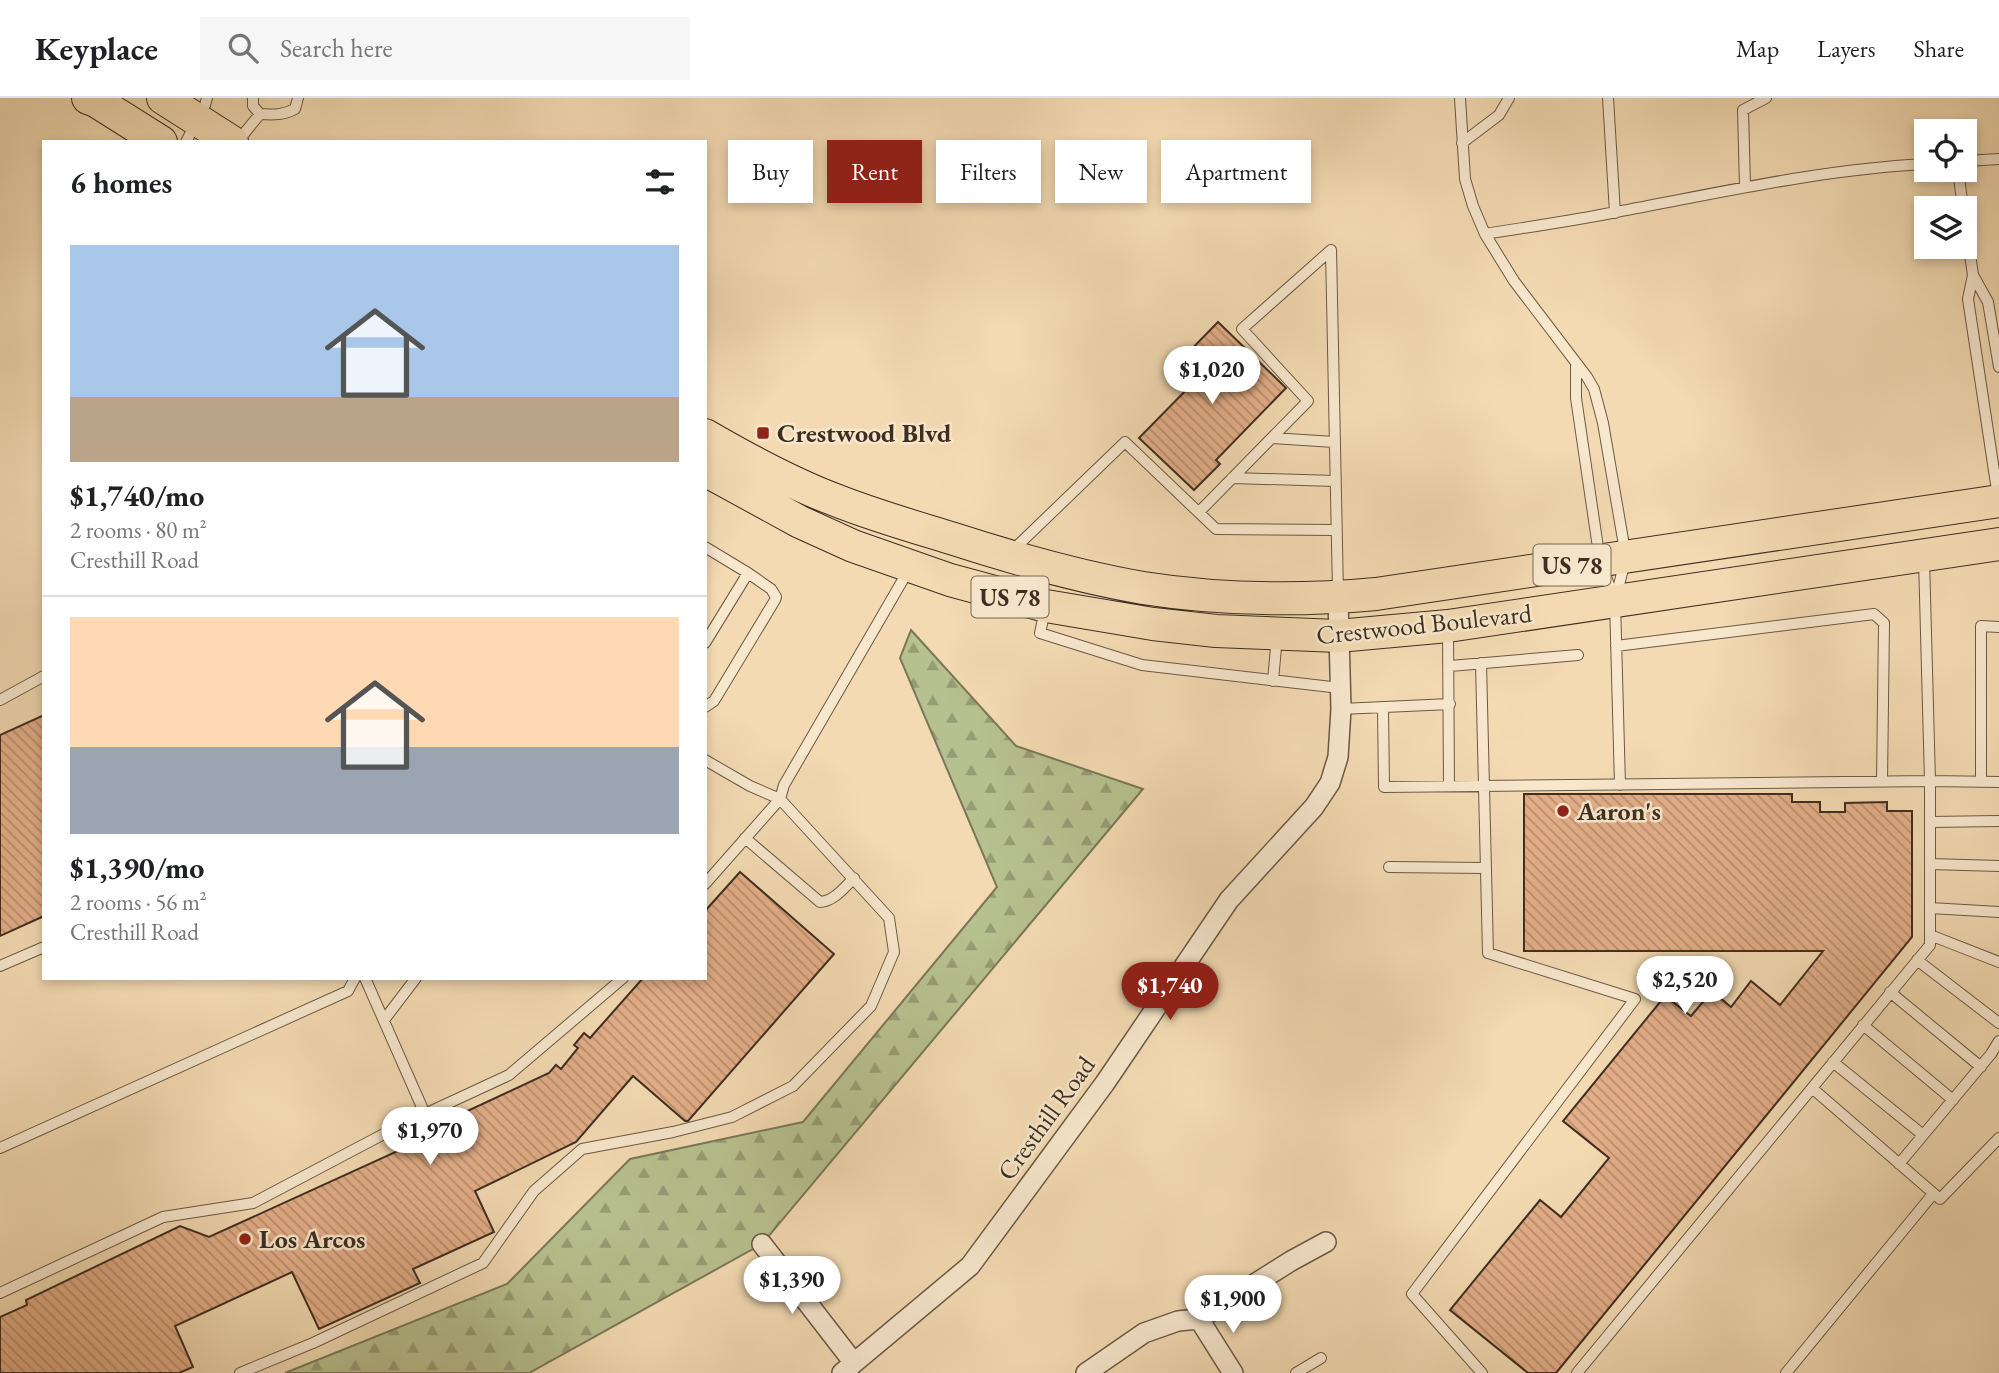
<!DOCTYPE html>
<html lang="en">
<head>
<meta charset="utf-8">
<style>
  :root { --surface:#fff; --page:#f6f6f6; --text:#202124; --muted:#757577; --line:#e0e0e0; --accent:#8f2418 }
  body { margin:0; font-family:"EB Garamond",serif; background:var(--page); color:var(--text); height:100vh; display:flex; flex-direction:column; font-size:26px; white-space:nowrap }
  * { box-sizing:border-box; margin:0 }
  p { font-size:23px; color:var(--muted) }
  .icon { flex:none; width:38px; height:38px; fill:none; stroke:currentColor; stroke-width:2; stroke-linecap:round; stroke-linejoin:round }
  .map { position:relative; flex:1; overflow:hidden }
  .drawer { position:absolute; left:42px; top:42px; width:665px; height:840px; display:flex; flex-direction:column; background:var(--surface); border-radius:0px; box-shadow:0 4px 10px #0003 }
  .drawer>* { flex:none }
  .guide { position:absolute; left:728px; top:42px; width:665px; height:63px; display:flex; gap:14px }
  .buttons { position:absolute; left:1914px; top:21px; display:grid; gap:14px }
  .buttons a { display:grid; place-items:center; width:63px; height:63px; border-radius:0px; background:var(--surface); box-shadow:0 4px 10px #0003; font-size:35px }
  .price { position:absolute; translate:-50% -60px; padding:0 16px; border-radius:24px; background:#fff; color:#222; font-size:23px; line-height:46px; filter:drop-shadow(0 2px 4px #0008) }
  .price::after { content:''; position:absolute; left:50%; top:42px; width:21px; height:16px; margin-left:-10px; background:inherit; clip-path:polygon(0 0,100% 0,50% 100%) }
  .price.active { background:var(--accent); color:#fff }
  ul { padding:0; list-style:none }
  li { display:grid; align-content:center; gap:14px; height:371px; padding:0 28px }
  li+li { border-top:2px solid var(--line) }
  li span { display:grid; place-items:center; height:217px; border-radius:0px; color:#555 }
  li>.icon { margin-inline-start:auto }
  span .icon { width:126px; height:126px; fill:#fffc; stroke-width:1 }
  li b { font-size:30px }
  h2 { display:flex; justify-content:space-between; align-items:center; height:84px; padding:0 28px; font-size:30px }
  .chip { padding:0 24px; border-radius:0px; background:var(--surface); box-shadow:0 4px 10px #0003; font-size:24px; line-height:63px }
  .chip.active { background:var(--accent); color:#fff }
  header { display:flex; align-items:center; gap:42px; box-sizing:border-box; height:98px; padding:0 35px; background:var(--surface); border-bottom:2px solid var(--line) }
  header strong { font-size:33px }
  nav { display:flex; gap:38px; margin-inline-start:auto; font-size:24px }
  .search { width:490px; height:63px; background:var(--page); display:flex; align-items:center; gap:18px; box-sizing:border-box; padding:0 24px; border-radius:0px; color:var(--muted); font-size:26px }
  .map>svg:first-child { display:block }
  .forest { fill:url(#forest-firs); stroke:#7a7758; stroke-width:2 }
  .building { fill:url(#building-back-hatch); stroke:#3e2e21; stroke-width:2 }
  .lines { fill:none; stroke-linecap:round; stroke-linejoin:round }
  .service-casing { stroke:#6b5945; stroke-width:12 }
  .minor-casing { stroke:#6b5945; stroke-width:22 }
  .primary-casing { stroke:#3e2e21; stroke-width:34 }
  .service { stroke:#f7e7cd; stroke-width:10 }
  .minor { stroke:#f7e7cd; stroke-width:19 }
  .primary { stroke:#f3dab2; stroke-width:32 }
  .poi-dot { fill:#8f2418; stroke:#f7e7cd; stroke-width:2.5 }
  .labels { text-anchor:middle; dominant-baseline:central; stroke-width:5; stroke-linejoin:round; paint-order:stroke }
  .shield { fill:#f7e7cd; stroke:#766655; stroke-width:2 }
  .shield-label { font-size:24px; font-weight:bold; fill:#3e2e21 }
  .poi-label { font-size:26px; font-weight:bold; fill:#3e2e21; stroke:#f7e7cd; text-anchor:start }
  .street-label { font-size:26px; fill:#3e2e21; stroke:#f7e7cd }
</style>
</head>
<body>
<header>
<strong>Keyplace</strong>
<div class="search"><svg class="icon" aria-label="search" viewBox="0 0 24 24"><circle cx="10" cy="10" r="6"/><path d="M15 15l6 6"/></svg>Search here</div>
<nav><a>Map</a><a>Layers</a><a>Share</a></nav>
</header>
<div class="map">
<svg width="1999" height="1275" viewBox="0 0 1999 1275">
  <defs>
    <pattern id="forest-firs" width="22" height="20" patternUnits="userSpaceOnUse" patternTransform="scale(1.75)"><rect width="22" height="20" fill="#b7c08f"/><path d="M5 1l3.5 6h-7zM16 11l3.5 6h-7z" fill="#969c74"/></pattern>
    <pattern id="building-back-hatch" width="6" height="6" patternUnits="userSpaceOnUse" patternTransform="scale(1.75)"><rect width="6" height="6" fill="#e3ae88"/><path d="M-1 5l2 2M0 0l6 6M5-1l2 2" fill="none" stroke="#b98e6f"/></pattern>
  </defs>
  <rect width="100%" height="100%" fill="#f3dab2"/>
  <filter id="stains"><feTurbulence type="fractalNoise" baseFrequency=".00286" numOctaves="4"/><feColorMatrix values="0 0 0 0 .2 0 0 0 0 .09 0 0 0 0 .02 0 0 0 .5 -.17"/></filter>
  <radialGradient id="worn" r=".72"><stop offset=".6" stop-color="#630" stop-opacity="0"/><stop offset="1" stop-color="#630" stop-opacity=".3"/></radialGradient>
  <!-- forest -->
  <path class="forest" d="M911,532L1016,648L1143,691L762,1146L529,1275H285L507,1186L630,1061L803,1024L997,789L900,560Z"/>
  <!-- building -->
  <path class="building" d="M1218,224L1286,290L1216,362L1220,366L1194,392L1139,340L1196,282L1178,265Z
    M44,617V818L0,838V637Z
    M1524,696H1792V704H1820V714H1845V705L1887,704V713H1912V839L1556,1275H1528L1450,1212L1540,1102L1561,1119L1609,1060L1563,1023L1665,898L1691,918L1712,893L1731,909L1751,883L1780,907L1823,853H1524Z
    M740,774L834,856L688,1023H685L633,978L576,1044L475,1093L494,1134L413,1171L420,1185L319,1231L292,1174L175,1228L193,1269L179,1275H0V1219L27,1207L26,1202L180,1128L209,1139L457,1026L461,1016L549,975L556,967L561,971L578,950L574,947L584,935L590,940L643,880H705V813Z"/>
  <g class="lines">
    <!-- service casing -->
    <g class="service-casing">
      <path id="service" d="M253,0V8L260,16
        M1460,0L1465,81L1473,108L1485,136L1514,183L1587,279L1594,291L1603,325L1626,459L1615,503L1620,687
        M1608,0L1615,115
        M238,43L260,16C273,17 284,17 295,11L298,0
        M186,44L205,7L207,0
        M1462,45L1499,17L1509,0
        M1965,63L1999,61
        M1958,72L1963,110
        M1745,89L1743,12L1766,0
        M1965,123L1973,177L1968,201L1998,399
        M1485,136C1528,129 1572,123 1616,114C1719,95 1822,71 1927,66
        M1331,152L1338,495
        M1973,177L1988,204L1999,269
        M1576,265V300L1600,463L1614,500
        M1272,340L1334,344
        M1232,380L1335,383
        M1199,414L1308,303L1242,231L1331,152
        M705,449L748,475L705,545
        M1013,452L1125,344L1216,431L1336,432
        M1045,512L1040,535L1142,567L1340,590
        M1448,532L1449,688
        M1616,548L1874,516L1884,525L1882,684
        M1481,565L1488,855L1635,901L1412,1196L1482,1275
        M1450,568L1578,557
        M1273,583L1277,538
        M0,602L44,578
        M705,609L714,603L775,502L776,499L771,491L748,475
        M1383,609L1384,689L1930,683L1924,461
        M1341,611L1450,606
        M705,662L750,688L780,701L784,687L908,473
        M1981,684V528L1999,529
        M1930,724L1999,723
        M745,740L820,804C834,803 844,790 854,780
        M1930,766L1999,768
        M1389,769L1485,770
        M1930,810L1999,814
        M1930,837L1999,864
        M1917,862L1999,925
        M0,868L44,849
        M365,880L425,1016
        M1890,894L1981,969
        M384,922L416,880
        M1863,927L1953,1002
        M1833,964L1923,1037
        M1812,990L1940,1101L1999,1040
        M0,1050L348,893L355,880
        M1899,1066L1991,956L1999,943
        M0,1195L163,1119L253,1105L399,1028L509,977L623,880
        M240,1275L313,1245L483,1165L534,1093L582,1051L673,1034L732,1019L793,988L871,908L894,854L889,820L780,701L705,786
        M1296,1275L1321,1260
        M1577,1275L1930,847V683L1999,684
        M1786,1275L1933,1096"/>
    </g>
    <!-- minor casing -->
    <g class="minor-casing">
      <path id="minor" d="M762,1146L854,1265
        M1199,1221L1233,1275
        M842,1275L970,1168L1105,985L1229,802L1314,709L1330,685L1338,659L1341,611L1338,500
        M1086,1275L1144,1235L1178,1223L1199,1221L1291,1163L1326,1144"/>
    </g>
    <!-- primary casing -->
    <g class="primary-casing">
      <path id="primary" d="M88,0L96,3L161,44
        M163,0L232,44
        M705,337C748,362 792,386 838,403C876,418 915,429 954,441C1016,461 1079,479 1143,490C1220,502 1298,503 1376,496L1999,403
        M705,372L800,424L853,448L950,482L1046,508L1153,526L1216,533L1338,538L1448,528L1999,446"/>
    </g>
    <!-- service -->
    <use href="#service" class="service"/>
    <!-- minor -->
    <use href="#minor" class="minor"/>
    <!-- primary -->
    <use href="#primary" class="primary"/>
  </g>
  <!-- markers -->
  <g class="poi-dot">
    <rect x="756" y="328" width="14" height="14" rx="3.5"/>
    <circle cx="1563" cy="713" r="7"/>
    <circle cx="245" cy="1141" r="7"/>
  </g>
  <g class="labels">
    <!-- shield labels -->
    <g class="shield">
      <rect x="1533.5" y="446.5" width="77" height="41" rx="5"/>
      <rect x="971.5" y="478.5" width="77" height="41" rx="5"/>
    </g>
    <g class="shield-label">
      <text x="1572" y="467">US 78</text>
      <text x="1010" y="499">US 78</text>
    </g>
    <!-- poi labels -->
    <g class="poi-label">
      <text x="777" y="335">Crestwood Blvd</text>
      <text x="1577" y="713">Aaron's</text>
      <text x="259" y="1141">Los Arcos</text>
    </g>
    <!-- street labels -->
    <g class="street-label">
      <text transform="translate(1424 526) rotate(-6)">Crestwood Boulevard</text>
      <text transform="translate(1046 1020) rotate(-54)">Cresthill Road</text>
    </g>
  </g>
  <rect width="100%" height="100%" filter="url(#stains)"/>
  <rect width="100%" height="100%" fill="url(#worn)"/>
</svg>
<div class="buttons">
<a><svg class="icon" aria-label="locate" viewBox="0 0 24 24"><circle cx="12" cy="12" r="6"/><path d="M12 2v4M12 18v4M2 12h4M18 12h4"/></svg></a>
<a><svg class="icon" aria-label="layers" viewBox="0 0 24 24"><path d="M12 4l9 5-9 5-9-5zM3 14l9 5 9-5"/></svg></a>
</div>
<b class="price" style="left:1212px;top:308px">$1,020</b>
<b class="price" style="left:1685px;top:918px">$2,520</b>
<b class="price active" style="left:1170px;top:924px">$1,740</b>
<b class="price" style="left:430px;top:1069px">$1,970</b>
<b class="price" style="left:792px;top:1218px">$1,390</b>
<b class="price" style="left:1233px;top:1237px">$1,900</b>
<div class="guide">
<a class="chip">Buy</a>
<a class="chip active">Rent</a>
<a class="chip">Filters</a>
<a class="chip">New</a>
<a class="chip">Apartment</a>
</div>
<section class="drawer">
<h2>6 homes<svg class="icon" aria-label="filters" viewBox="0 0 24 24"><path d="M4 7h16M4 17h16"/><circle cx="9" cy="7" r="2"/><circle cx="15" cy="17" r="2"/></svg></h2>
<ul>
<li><span style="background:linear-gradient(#a9c7e8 70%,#b9a48a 0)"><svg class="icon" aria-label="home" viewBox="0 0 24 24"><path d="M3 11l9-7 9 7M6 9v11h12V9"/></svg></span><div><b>$1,740/mo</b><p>2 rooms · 80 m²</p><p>Cresthill Road</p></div></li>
<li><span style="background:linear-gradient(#ffd9b3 60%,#9aa5b1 0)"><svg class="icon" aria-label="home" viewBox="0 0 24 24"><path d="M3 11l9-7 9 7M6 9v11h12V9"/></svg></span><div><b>$1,390/mo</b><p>2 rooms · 56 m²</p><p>Cresthill Road</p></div></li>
</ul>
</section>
</div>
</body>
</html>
